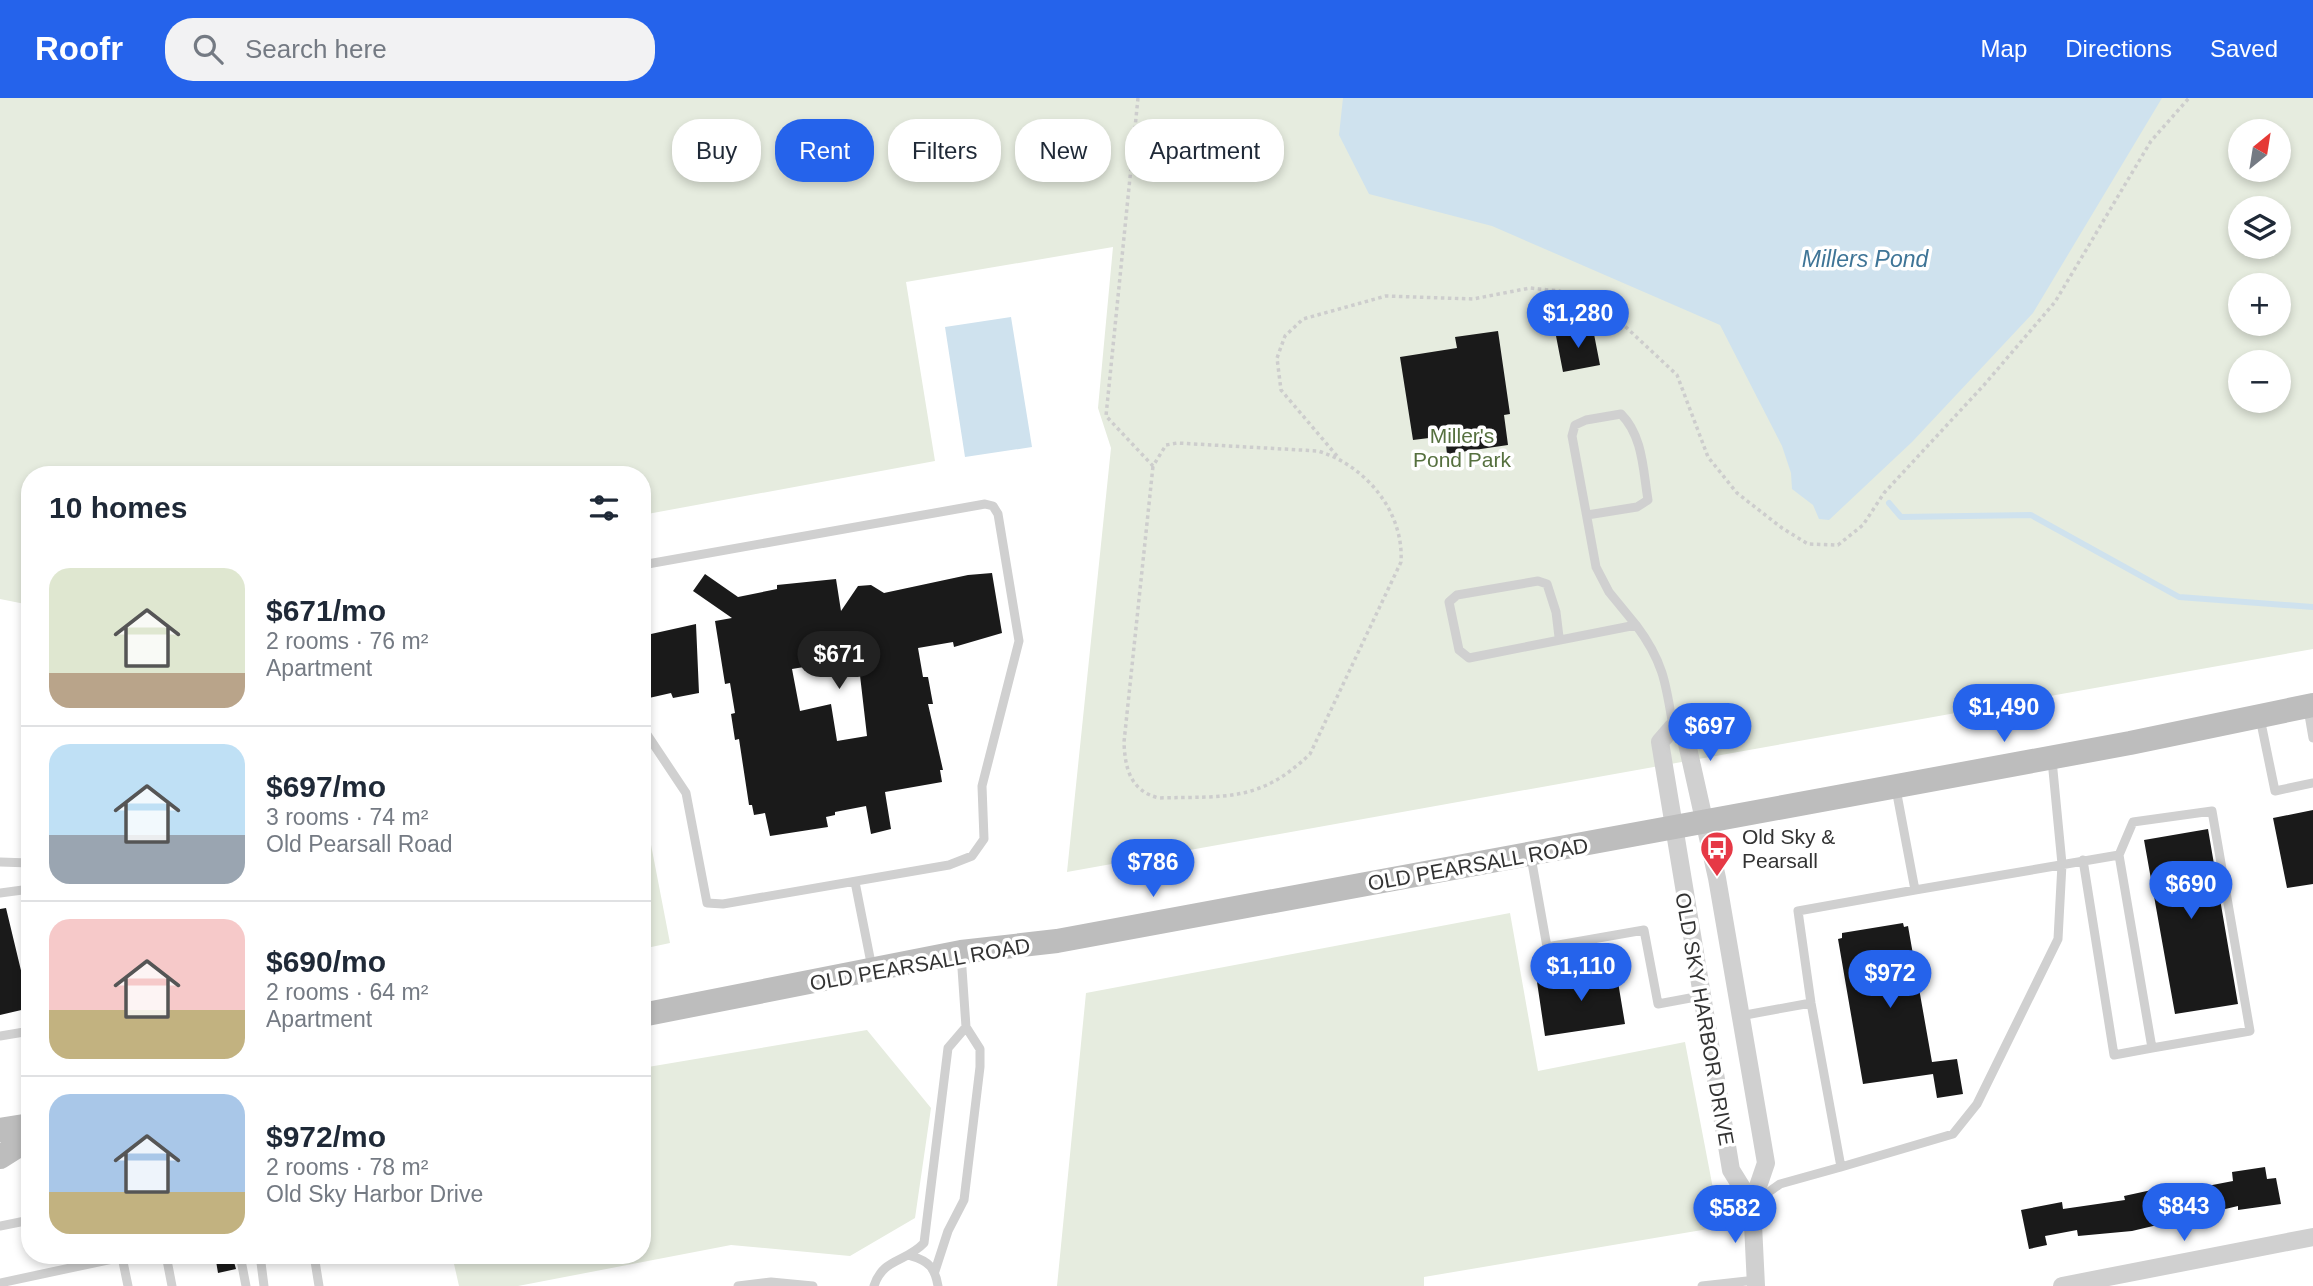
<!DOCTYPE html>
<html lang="en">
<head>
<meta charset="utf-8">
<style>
  :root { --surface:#fff; --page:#f2f2f3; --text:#1f2937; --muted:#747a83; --line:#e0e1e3; --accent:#2563eb }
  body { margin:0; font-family:Helvetica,sans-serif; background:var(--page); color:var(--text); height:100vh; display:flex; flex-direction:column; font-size:26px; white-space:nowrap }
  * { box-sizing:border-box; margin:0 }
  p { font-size:23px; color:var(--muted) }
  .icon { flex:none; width:38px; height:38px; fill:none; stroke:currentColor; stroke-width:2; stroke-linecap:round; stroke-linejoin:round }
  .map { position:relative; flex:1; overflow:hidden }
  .drawer { position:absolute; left:21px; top:368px; width:630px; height:798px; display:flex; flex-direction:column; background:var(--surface); border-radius:28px; box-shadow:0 4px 10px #0003 }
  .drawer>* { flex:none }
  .guide { position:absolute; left:672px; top:21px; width:665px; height:63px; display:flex; gap:14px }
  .needle { width:46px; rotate:30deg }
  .fabs { position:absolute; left:2228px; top:21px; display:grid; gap:14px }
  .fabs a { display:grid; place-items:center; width:63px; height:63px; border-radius:50%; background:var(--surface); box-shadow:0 4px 10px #0003; font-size:35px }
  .price { position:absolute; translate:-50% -60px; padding:0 16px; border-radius:24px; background:var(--accent); color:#fff; font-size:23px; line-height:46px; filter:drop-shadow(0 2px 4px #0008) }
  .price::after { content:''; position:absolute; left:50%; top:42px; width:21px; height:16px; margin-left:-10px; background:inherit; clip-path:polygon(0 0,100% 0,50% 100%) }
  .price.on { background:#222; color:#fff }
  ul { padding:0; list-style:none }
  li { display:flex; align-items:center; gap:21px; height:175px; padding:0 28px }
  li+li { border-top:2px solid var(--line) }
  li span { display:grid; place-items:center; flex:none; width:196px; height:140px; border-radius:21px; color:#555 }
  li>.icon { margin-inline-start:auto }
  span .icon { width:84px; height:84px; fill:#fffc; stroke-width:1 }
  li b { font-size:30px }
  h2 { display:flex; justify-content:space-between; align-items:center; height:84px; padding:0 28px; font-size:30px }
  .tag { padding:0 24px; border-radius:28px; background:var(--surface); box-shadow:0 4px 10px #0003; font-size:24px; line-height:63px }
  .tag.on { background:var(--accent); color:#fff }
  header { display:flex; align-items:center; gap:42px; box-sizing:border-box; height:98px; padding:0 35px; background:var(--accent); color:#fff }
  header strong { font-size:33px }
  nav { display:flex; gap:38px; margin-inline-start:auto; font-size:24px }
  .search { width:490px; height:63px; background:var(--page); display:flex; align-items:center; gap:18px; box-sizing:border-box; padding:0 24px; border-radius:28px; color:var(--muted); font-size:26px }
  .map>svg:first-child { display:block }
  .green { fill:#e6ecdf; fill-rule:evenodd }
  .water { fill:#cfe2ee }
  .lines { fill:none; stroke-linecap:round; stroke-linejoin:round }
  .stream { stroke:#cfe2ee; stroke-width:6 }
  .building { fill:#1a1a1a; fill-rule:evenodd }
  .path { stroke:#cdcdcd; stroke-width:3.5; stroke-dasharray:3.5 3.5; stroke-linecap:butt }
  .lane { stroke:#d0d0d0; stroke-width:9 }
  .street { stroke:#d0d0d0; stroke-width:18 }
  .secondary { stroke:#bdbdbd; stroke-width:24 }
  .labels { text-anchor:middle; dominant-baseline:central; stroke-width:7; stroke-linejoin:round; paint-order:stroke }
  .park-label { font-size:21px; fill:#56703f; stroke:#fff }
  .poi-label { font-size:21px; fill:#333; stroke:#fff; text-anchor:start }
  .street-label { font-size:21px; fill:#333; stroke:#fff }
  .water-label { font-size:23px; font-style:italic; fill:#3f7597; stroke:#fff }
</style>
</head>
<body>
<header>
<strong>Roofr</strong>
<div class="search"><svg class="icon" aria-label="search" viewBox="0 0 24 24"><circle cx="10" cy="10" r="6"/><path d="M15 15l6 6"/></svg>Search here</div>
<nav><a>Map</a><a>Directions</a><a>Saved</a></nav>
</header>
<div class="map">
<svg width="2313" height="1188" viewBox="0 0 2313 1188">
  <rect width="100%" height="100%" fill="#fff"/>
  <!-- green -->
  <path class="green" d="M0,0H2313V551L1067,774L1111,350L1098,310L1113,149L906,184L935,363L642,417V376H30V507L0,501ZM2240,33H2278V72H2240ZM2240,110H2278V149H2240ZM2240,187H2278V226H2240ZM2240,264H2278V303H2240Z
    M642,700L670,845L642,851Z
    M1510,815L1538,973L1685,944L1719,1122L1708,1131L1424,1179V1188H1057L1086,895Z
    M867,932L931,1010L915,1120L850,1158L731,1147L518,1188H459L452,1157H642V970Z"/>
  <!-- water -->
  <path class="water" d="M1343,0H2162L2033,215L1912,344L1829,422L1819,421L1813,407L1792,391L1791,375L1782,348L1720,227L1492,128L1369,96L1339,37Z
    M1011,219L1032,349L965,359L945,229Z"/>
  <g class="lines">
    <!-- stream -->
    <path class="stream" d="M1889,405L1901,419L2031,417L2179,499L2313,509"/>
  </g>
  <!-- building -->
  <path class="building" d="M1593,231L1600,267L1563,274L1556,238Z
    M1498,233L1510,316L1504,317L1508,347L1447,356L1445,338L1413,342L1400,259L1457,250L1455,239Z
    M992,475L1002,535L954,549L953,544L918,550L923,579H928L933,606H928L943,672H940L942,684L885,694L891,731L871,736L866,708L835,714V717L826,719L828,729L770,738L765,715L754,717L752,707H749L739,641L735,642L731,616L735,615L730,585L725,586L715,523L732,520L693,493L705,476L738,499L777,491V487L836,481L841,513L858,488L871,487L884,495L968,477ZM858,560L867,638L837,643L831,606L800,613L792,571Z
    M696,526L699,595L673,600L671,595L649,600L642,561V538Z
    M2313,712V786L2287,790L2273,720Z
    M2208,731L2238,906L2175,916L2144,742Z
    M6,810L30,910L0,917V811Z
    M1903,825L1904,829L1908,828L1932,964L1957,961L1963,996L1937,1000L1933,976L1863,986L1838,841L1842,840V835Z
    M1616,872L1625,926L1545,938L1537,884Z
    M2265,1069L2267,1081L2276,1080L2281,1106L2238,1112V1108L2132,1133L2078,1138L2077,1132L2045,1138L2047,1147L2029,1151L2021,1112L2062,1104L2063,1111L2125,1102L2124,1098L2170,1088L2171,1095L2233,1083L2232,1074Z
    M215,1157H232L236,1171L218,1175Z"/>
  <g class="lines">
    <!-- path -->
    <path class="path" d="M1138,0L1106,318L1153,368L1166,347L1177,345L1318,353C1365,367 1404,413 1401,464L1310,656C1259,705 1225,698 1159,700C1130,693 1125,670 1124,644L1153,368
      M1337,358L1281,292L1277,260L1285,238L1303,221L1386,198L1473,201L1530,190L1559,193L1589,202L1613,217L1677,277L1708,359L1737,395L1782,430L1808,446L1838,447L1863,427L1884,395L1984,287L2055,204L2151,43L2189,0"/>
    <!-- lane -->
    <path class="lane" d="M1587,417L1637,409L1648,402C1643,372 1643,338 1621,316L1586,322L1575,327L1572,338L1596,469L1609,494L1636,527
      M642,467L985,406L993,408L998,416L1019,543L982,688L984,741L972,758L949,767L723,806L707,805L686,695L642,629
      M1559,539L1556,514L1547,486L1538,483L1457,497L1449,504L1459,552L1469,560L1636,527C1663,563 1666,585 1673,629
      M2308,611L2313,640
      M2260,620L2275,693L2313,685
      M1531,759L1547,849L1644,832L1658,906L1701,898
      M2083,762L2114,957L2152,950
      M0,764L30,765
      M855,784L872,870
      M1915,792L2119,757L2152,950L2250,933L2212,713L2133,724L2119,757
      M0,795L30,791
      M1740,918L1811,905
      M0,938L30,933
      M1841,1069L1953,1036L1977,1006L2058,841L2062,766L2052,662
      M1756,1103L1780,1086L1841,1069L1811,905L1798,813L1915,792L1896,691
      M0,1128L30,1122
      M166,1157L172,1188
      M240,1157L246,1188
      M260,1157L264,1188
      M314,1157L319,1188
      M911,1158C929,1163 935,1170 938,1188
      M122,1159L128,1188
      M935,1173L948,1133L964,1102L980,969V951L966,929L961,856
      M0,1185L122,1159L121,1157
      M738,1188L771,1184L813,1188
      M874,1188C883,1160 905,1165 924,1145L948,950L966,929
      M1702,1188L1756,1182"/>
    <!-- street -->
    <path class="street" d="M1752,1106L1731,1072L1660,644L1673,629L1686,641L1717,780L1766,1065L1752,1106L1756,1188
      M2062,1188L2313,1139"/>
    <!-- secondary -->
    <path class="secondary" d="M642,917L961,854L1057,843L2130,645L2313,607
      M0,1032L30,1027
      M0,1059L30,1040"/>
  </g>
  <!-- icons -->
  <defs>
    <g id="bus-pin" transform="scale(1.75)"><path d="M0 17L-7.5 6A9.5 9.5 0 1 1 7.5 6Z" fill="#e63946" stroke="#fff"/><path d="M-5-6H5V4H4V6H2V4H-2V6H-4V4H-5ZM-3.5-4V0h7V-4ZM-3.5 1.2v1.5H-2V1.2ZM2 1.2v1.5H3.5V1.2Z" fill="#fff"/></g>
  </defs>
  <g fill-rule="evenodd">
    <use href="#bus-pin" x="1717" y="750"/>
  </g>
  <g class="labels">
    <!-- park labels -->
    <g class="park-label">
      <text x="1462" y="337">Miller's<tspan x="1462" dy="24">Pond Park</tspan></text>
    </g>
    <!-- poi labels -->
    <g class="poi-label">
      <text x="1742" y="738">Old Sky &amp;<tspan x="1742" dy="24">Pearsall</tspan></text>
    </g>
    <!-- street labels -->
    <g class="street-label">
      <text transform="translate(1478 766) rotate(-10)">OLD PEARSALL ROAD</text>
      <text transform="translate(920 866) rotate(-10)">OLD PEARSALL ROAD</text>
      <text transform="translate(1705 921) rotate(80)">OLD SKY HARBOR DRIVE</text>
    </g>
    <!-- water labels -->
    <g class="water-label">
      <text x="1865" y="161">Millers Pond</text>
    </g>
  </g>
</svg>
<div class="fabs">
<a><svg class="needle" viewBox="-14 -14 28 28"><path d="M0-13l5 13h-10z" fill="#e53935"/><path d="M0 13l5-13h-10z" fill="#747a83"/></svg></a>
<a><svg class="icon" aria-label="layers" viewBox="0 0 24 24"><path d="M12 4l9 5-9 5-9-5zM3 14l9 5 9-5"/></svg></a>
<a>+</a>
<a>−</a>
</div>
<b class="price" style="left:1578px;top:252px">$1,280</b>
<b class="price on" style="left:839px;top:593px">$671</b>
<b class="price" style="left:2004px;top:646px">$1,490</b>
<b class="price" style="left:1710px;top:665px">$697</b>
<b class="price" style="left:1153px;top:801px">$786</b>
<b class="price" style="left:2191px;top:823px">$690</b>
<b class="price" style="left:1581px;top:905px">$1,110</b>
<b class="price" style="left:1890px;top:912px">$972</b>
<b class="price" style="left:2184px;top:1145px">$843</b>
<b class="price" style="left:1735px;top:1147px">$582</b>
<div class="guide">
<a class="tag">Buy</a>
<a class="tag on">Rent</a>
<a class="tag">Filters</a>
<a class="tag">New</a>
<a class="tag">Apartment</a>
</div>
<section class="drawer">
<h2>10 homes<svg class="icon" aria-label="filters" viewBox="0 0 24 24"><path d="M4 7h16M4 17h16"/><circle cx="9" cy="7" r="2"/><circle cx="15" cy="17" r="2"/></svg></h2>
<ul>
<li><span style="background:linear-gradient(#dfe7d0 75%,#b9a48a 0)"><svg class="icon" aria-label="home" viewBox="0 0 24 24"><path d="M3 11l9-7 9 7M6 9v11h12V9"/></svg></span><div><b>$671/mo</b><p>2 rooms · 76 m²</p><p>Apartment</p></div></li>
<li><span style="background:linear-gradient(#bfe0f5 65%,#9aa5b1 0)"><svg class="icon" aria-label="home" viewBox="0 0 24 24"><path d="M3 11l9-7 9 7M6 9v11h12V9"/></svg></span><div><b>$697/mo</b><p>3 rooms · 74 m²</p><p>Old Pearsall Road</p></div></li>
<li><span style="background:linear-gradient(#f6c9c9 65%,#c2b280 0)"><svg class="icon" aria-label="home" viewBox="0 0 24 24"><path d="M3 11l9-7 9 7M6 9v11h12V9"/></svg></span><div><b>$690/mo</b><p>2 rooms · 64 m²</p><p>Apartment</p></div></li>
<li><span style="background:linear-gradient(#a9c7e8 70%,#c2b280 0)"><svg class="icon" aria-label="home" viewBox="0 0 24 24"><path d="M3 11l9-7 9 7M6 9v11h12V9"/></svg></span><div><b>$972/mo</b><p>2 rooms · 78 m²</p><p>Old Sky Harbor Drive</p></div></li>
</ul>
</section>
</div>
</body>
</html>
